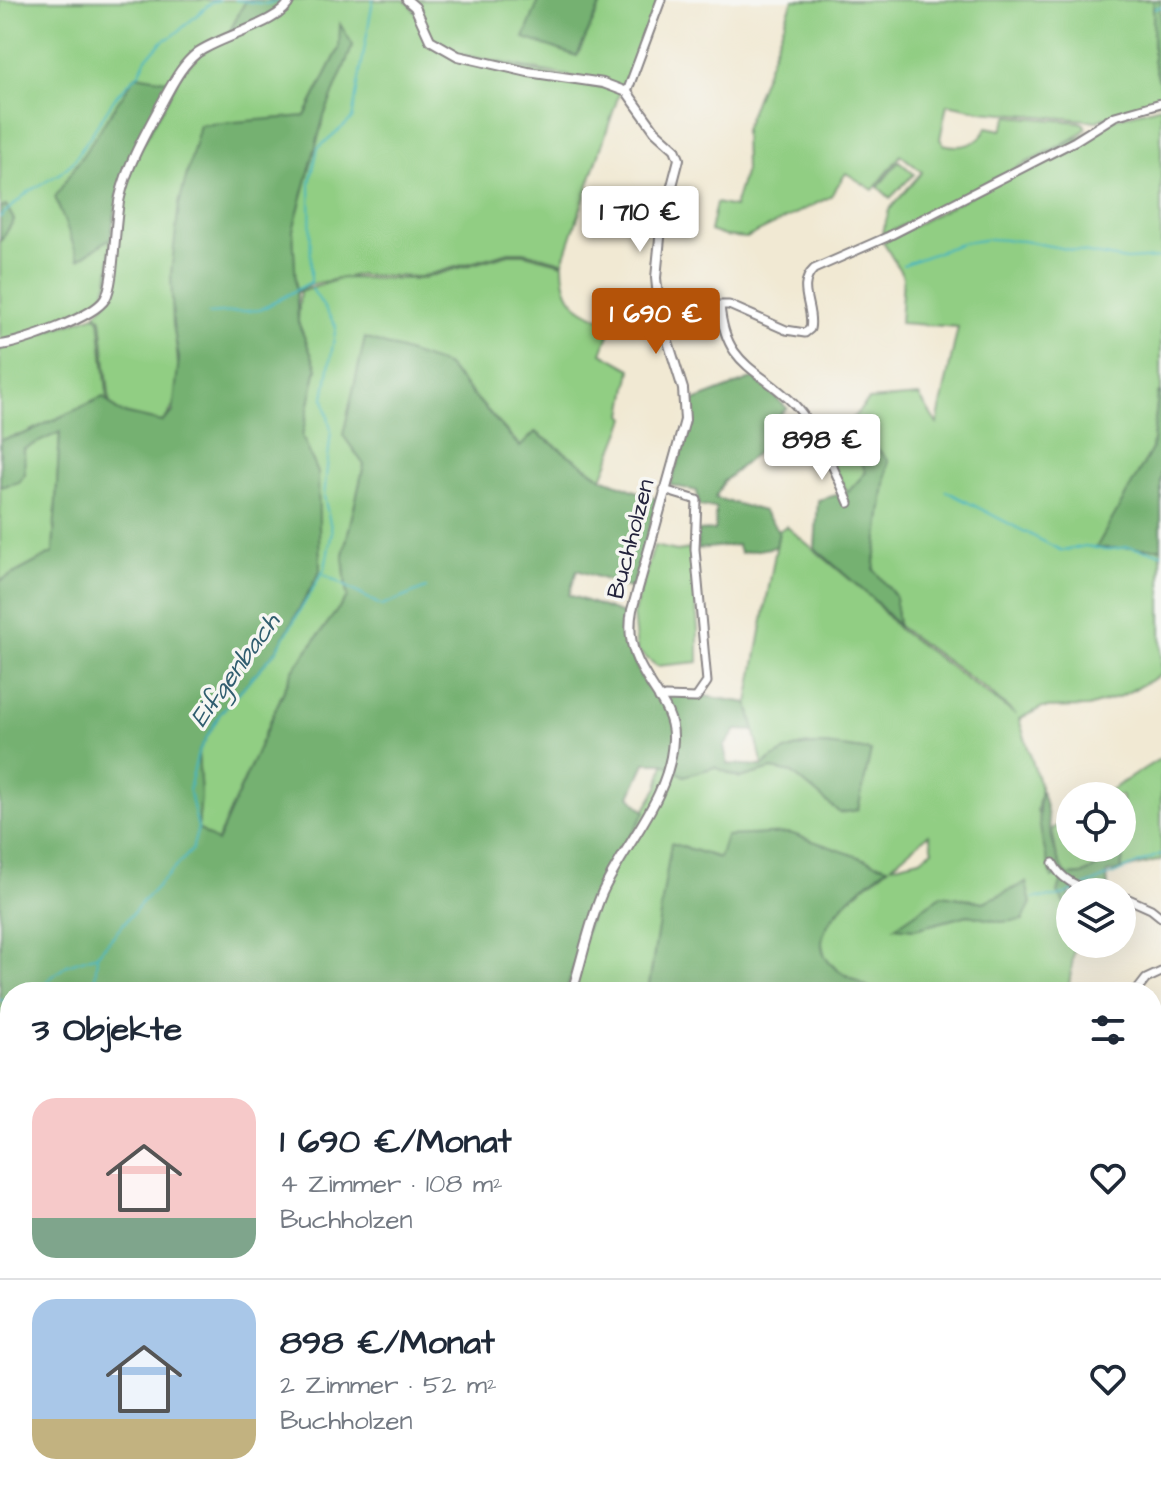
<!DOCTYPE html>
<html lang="de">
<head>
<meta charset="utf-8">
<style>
  :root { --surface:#fff; --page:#f6f6f7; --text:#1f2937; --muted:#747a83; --line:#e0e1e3; --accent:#b45309 }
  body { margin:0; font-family:"Architects Daughter",sans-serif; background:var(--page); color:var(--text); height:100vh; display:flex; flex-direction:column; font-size:30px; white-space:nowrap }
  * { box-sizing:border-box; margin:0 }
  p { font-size:26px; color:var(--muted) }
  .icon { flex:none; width:44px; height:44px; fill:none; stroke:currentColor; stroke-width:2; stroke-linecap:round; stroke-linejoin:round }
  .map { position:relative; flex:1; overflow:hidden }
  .panel { position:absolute; left:0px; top:982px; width:1162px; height:514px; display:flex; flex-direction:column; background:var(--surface); border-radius:32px 32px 0 0; box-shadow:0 8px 32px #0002 }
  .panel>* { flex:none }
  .controls { position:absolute; left:1056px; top:782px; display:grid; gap:16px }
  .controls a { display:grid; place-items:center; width:80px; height:80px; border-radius:50%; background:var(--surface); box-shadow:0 8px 32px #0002; font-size:40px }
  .price { position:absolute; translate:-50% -68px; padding:0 18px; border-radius:8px; background:#fff; color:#222; font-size:26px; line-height:52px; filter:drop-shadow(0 2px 4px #0008) }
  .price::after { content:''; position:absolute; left:50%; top:48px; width:24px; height:18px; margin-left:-12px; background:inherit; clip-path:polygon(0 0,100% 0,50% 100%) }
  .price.selected { background:var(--accent); color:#fff }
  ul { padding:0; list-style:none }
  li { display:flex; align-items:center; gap:24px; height:200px; padding:0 32px }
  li+li { border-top:2px solid var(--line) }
  li span { display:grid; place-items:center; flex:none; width:224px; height:160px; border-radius:24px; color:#555 }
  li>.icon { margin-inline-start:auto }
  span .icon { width:96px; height:96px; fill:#fffc; stroke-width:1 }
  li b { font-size:34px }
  h2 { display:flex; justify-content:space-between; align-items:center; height:96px; padding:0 32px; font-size:34px }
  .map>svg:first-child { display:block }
  .green { fill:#91ce83; stroke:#5a785f; stroke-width:2; fill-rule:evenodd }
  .forest { fill:#74b171; stroke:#4b6a56; stroke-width:2 }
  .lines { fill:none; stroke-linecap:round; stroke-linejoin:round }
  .stream { stroke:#45b5bd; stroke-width:2 }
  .minor-casing { stroke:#8a8687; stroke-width:11 }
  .tertiary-casing { stroke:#8a8687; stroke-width:12 }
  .minor { stroke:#fff; stroke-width:7 }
  .tertiary { stroke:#fff; stroke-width:8 }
  .labels { text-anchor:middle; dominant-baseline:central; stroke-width:7; stroke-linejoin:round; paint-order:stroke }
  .street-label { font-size:24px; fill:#22223b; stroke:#f6f6f2 }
  .water-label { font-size:26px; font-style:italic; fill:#305d6f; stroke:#f6f6f2 }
</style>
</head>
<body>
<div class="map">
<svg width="1161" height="1495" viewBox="0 0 1161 1495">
  <rect width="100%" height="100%" fill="#f6f6f2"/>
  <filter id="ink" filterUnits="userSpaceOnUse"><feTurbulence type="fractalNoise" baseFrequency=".0125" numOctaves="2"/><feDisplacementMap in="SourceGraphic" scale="16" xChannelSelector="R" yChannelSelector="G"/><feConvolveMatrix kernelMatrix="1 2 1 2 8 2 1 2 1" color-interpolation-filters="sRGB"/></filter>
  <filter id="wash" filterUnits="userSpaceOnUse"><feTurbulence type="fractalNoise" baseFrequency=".006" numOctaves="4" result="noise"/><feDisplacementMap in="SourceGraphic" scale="32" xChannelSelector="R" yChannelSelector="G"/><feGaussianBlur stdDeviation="1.8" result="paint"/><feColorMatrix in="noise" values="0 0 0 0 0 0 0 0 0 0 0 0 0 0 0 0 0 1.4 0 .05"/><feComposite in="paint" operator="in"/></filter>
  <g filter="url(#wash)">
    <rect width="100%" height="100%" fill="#f1e9d3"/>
    <!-- green -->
    <path class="green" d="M0,0H246L228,35L187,59L79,258L111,238C110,255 111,277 104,293C92,320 27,336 0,342V242L14,220L6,206L0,208Z
      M292,0H404L409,3L440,50L620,91L563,262L524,252H509L420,277L357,275L313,284L298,291L296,296L293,230L324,116L352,46L339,49L305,116L173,308C172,344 192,393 162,422L119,412L110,403L101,319L96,313L107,301L122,195L134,161L182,72L201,53Z
      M411,0H539L525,38L577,56L603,0H659L627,85L623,87L458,54L431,38Z
      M793,0H1153V59L1161,88V101L1127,108L1098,121L981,111L947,104L940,139L943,144C961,149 980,145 987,127L1002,130L1008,116L1079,122L1084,124L1086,129L1073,139L882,236L889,210L922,172L901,155L873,190L846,173L830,197L746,238L724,236L710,231L716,203L734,207L745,170L744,130Z
      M1161,106V392L1158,394L1152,449L1097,548H1161V675L1121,696L1088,707L1041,708L1019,719L1041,789L1037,811L1058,865L1052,829L1070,817V848H1122V796H1101L1161,758V860L1121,870L1123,853L1082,875L1068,876L1066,907L1070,909V944H1075L1068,992H876L835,968L826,960L821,941L827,925L850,897L888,868L720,858L672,844L648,992H566L600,887L658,787L664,763L684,776L715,767L740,778L772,769L793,773L840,813L858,809L870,751C827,746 799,735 763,766L748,703L779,531L786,526L872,598L897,628L1016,715L988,691L898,626L895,596L874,570L888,460L854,447L866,472L848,493L824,450L869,400L919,396L937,424L958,327L900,323L903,276L883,242L1116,118ZM929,834L933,850L920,859L891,866ZM1025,883L1001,922L968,915L915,929L896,927L942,895L984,902Z
      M899,161L914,174L890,198L878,187Z
      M509,254H524L563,264C563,304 580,309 613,324L602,353L631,369L623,415L626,418L602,478L536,432L521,447L446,365L364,465L343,555L347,597L293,670L216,843L198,828L201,795L198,753L221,712L277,650L318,473L302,436L317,368L298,322L300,292L342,278L420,279Z
      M95,315L99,319L108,402L103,397L24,434L0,440V348Z
      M60,431L53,553L0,581V487L19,482L24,474V449Z
      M654,546L677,551L691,549L698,629V662L657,666L637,651L633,615Z
      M10,1000V1039L0,1044V1001Z
      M1152,1076H1161V1292L1152,1302Z
      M1161,1317V1365L1157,1370L1152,1366V1322Z"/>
    <!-- forest -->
    <path class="forest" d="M246,0H289L283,10L228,35Z
      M539,0H603L577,56L524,38Z
      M1153,0H1161V88L1153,60Z
      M340,24L353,45L324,116L293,230L298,322L317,368L302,436L318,473L320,571L277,650L221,712L198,753L201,795L198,828L217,842L293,670L347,597L343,555L364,465L343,435L365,338L446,365L520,447L535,432L602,478L657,499L632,589L577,570L569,595L626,615C627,642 632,663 647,687L748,703L755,731L736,730L724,747L728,764L763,766C798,735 829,746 871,751L858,810L840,813L792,773L772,769L740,778L715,767L684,776L664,763H645L630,796L645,812L600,887L566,992H10V1000L0,1001V581L53,553L60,432L24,449L25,474L19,482L0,487V440L24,434L103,397L119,412L162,422L173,412L179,358L173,325L171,274L179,204L200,125L305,116L339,49Z
      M136,75L172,81L118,194L111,238L79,259L55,197Z
      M6,205L14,220L0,242V208Z
      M754,378L787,408L771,424L775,437L724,481L715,498L763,511L779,531L776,547L741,553L737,545L698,549L697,531L715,530L716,508L699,506L697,491L670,485L688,434L691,402Z
      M1161,392V548H1096L1152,449L1158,394Z
      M873,444L888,460L874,570L895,596L898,626L876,602L815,548L818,500L848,492L866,472L854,446Z
      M1041,789C1051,816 1050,856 1068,876L1082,875L1124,852L1121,870L1107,873L1108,888L1101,892H1070V909L1066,907L1058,893L1064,873L1052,878C1044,848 1035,820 1041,789Z
      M790,833L888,867C866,884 801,929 829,962C840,975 862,982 876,992H648L671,843L719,858L726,836Z
      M1026,883L1031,903L1023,920L1001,922L968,915L915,929L895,927L942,895L984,902Z
      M10,1039V1131L4,1114L0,1112V1044Z
      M492,1486H648L642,1495H503Z
      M809,1486H891L893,1495H811Z
      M973,1486H1010L1013,1495H973Z"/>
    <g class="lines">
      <!-- stream -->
      <path class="stream" d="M235,0L266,4L281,0
        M1155,8L1161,7
        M0,217L28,192L59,174L73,162L117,95L140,72L146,58L164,40L173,36L212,2L220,0
        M903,265L962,243L990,239L1023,241L1126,260L1161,258
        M311,284L310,183L318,148L352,119L373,0
        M208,314L260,310L311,282
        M946,491L1062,551L1085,546L1105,550L1128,547L1161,553
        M323,574L382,606L426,588
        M1085,886L1161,854
        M1034,898L1058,897L1079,888
        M37,986L42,985L67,965L97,955L143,901L192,850L198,828L189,789L198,753L221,712L277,650L325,568L332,532L324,496L331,430L324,398L336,326L312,289
        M16,992L26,988
        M94,992L97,956
        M0,1000L10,1002
        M1152,1316L1161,1312"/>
    </g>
  </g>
  <g filter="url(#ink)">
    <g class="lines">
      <!-- minor casing -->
      <g class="minor-casing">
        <path id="minor" d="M627,92L661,0
          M659,305H729L786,330L805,333L810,329C815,308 795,287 814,269L887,237L1075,141L1115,116L1161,103
          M720,305C725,367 758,367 795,405C817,429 836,473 849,503
          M659,699L665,697L696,698L707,682L695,549L697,500L664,490
          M1053,863C1062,882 1082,889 1101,892
          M1122,896L1151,909L1161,917
          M1136,992L1146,979L1161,972"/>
      </g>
      <!-- tertiary casing -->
      <g class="tertiary-casing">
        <path id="tertiary" d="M407,0L415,7L430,40L458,56L528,72L603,83L627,92L655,131L675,149L679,159L661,228L656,278L660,316L683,389L685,420L632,610C620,672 675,694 673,739C671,797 625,843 602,893C589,924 582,960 572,992
          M0,345C21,343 94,317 105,299C115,283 114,222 120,197C128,162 148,129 165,97C174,81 182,65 197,53C220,36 282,23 290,0
          M1152,1420L1161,1414
          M466,1495L469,1486
          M744,1495L757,1486"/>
      </g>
      <!-- minor -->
      <use href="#minor" class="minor"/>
      <!-- tertiary -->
      <use href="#tertiary" class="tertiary"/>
    </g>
  </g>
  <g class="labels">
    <!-- street labels -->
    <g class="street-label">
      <text transform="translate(631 539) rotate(-75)">Buchholzen</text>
    </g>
    <!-- water labels -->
    <g class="water-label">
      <text transform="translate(235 670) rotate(-54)">Eifgenbach</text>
    </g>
  </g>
</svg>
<div class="controls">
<a><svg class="icon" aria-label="locate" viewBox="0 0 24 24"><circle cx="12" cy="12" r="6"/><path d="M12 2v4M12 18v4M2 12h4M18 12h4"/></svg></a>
<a><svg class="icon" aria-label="layers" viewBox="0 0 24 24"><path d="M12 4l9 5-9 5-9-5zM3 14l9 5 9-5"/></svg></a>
</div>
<b class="price" style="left:640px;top:254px">1 710 €</b>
<b class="price selected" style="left:656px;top:356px">1 690 €</b>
<b class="price" style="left:822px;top:482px">898 €</b>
<section class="panel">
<h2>3 Objekte<svg class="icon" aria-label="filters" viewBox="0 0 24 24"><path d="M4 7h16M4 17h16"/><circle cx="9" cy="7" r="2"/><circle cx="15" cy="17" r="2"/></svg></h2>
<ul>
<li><span style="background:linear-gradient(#f6c9c9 75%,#7fa58c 0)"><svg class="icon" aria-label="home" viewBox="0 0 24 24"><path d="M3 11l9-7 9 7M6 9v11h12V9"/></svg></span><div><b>1 690 €/Monat</b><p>4 Zimmer · 108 m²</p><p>Buchholzen</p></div><svg class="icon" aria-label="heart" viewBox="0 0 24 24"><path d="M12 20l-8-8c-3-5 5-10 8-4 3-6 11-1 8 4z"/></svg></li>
<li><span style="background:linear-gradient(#a9c7e8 75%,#c2b280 0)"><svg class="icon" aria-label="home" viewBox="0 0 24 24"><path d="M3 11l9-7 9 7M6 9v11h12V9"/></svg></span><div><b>898 €/Monat</b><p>2 Zimmer · 52 m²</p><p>Buchholzen</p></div><svg class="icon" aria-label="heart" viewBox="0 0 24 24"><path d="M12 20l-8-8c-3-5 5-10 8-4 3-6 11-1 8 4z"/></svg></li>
</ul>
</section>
</div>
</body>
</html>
